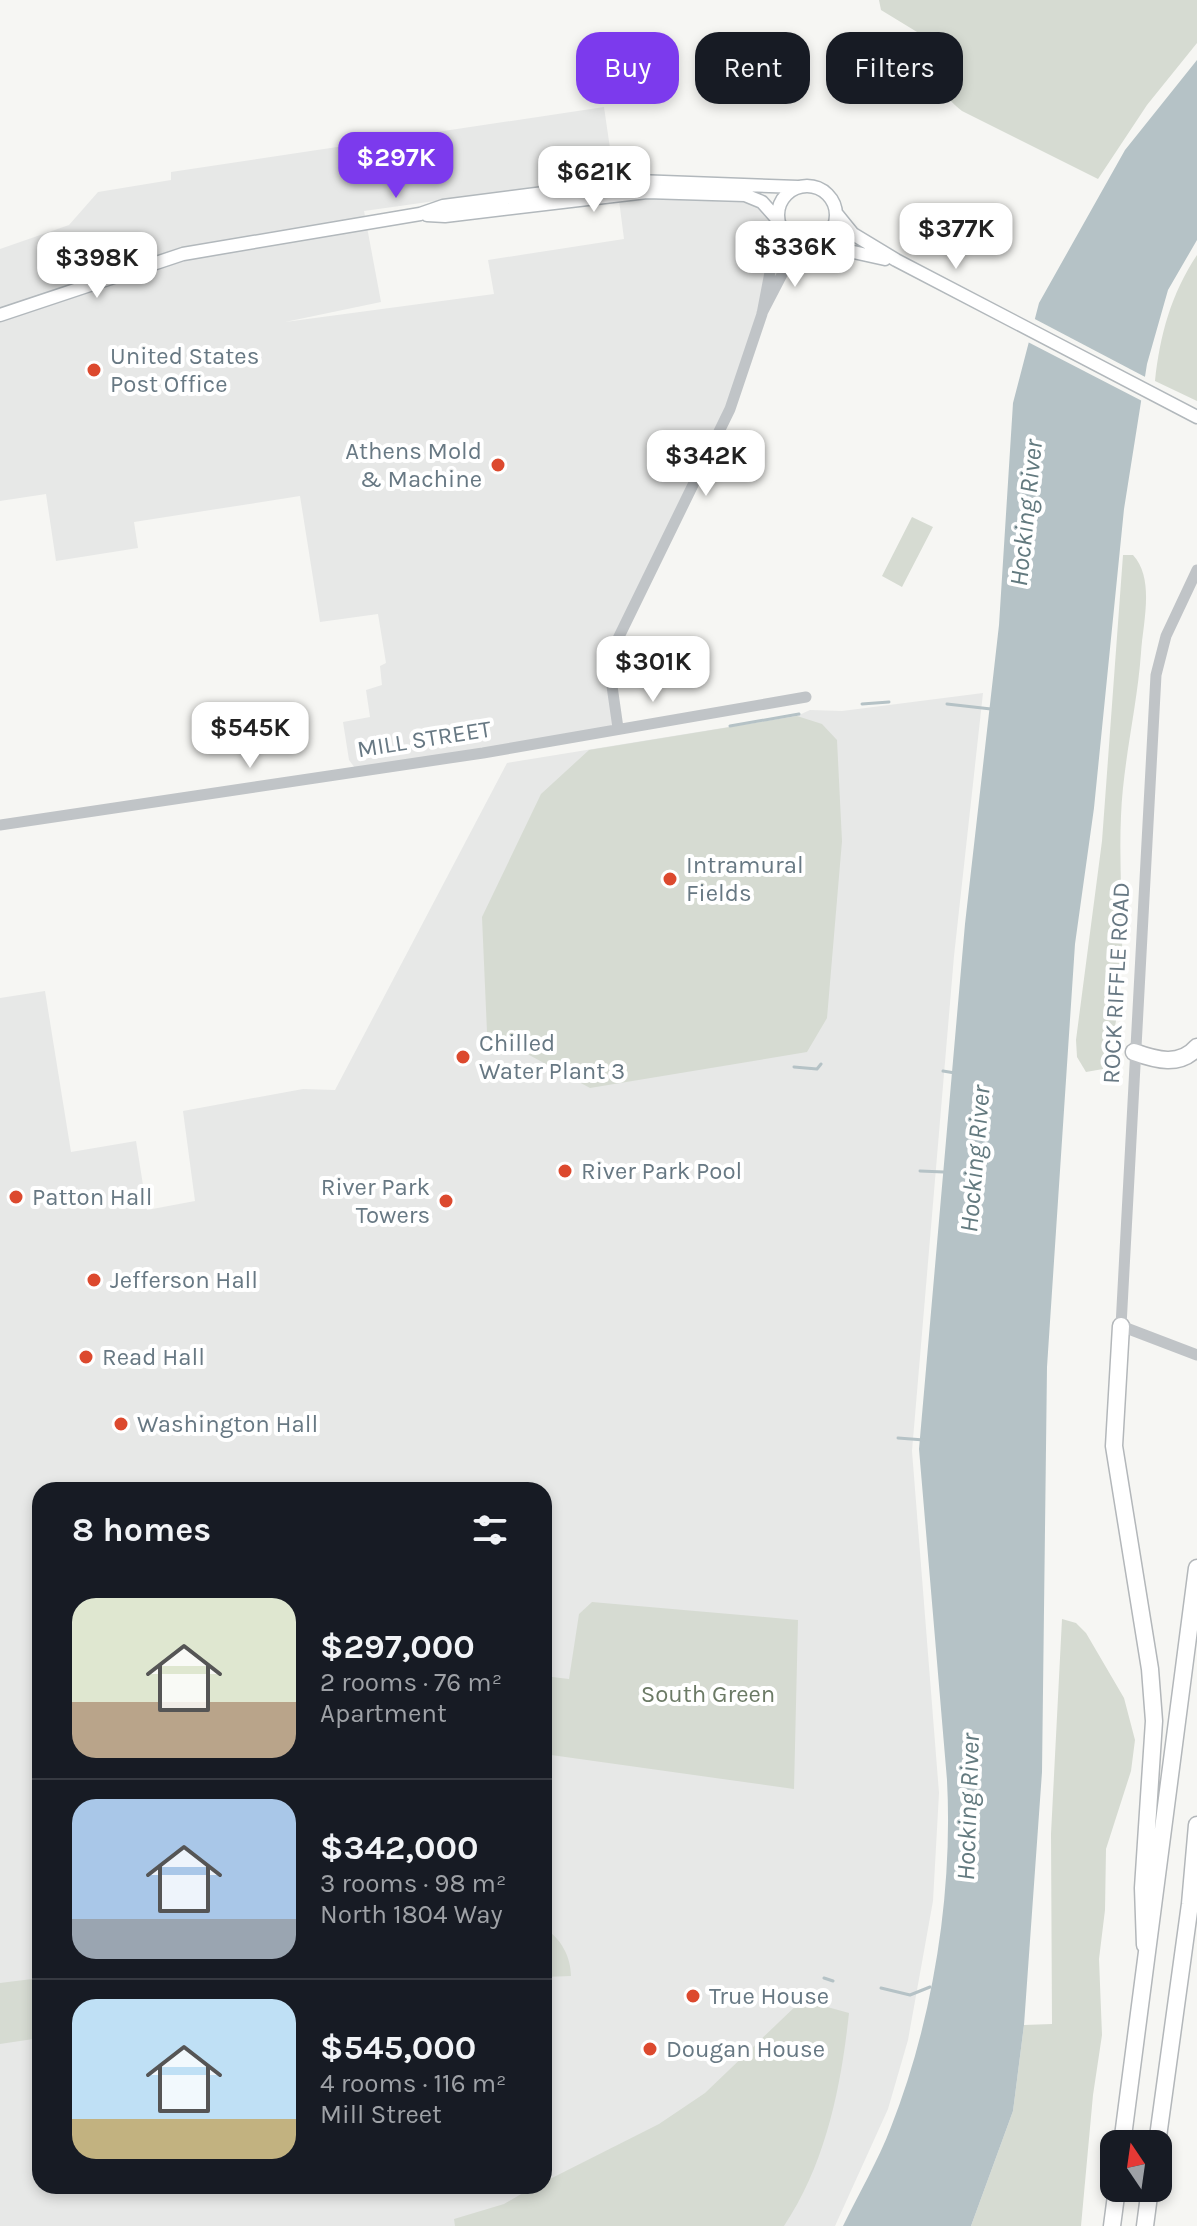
<!DOCTYPE html>
<html lang="en">
<head>
<meta charset="utf-8">
<style>
  :root { --surface:#171b24; --page:#20242c; --text:#f1f3f6; --muted:#9ea1a6; --line:#363941; --accent:#7c3aed }
  body { margin:0; font-family:Karla,sans-serif; background:var(--page); color:var(--text); height:100vh; display:flex; flex-direction:column; font-size:30px; white-space:nowrap }
  * { box-sizing:border-box; margin:0 }
  p { font-size:26px; color:var(--muted) }
  .icon { flex:none; width:44px; height:44px; fill:none; stroke:currentColor; stroke-width:2; stroke-linecap:round; stroke-linejoin:round }
  .map { position:relative; flex:1; overflow:hidden }
  .details { position:absolute; left:32px; top:1482px; width:520px; height:712px; display:flex; flex-direction:column; background:var(--surface); border-radius:24px; box-shadow:0 4px 12px #0003 }
  .details>* { flex:none }
  .guide { position:absolute; left:576px; top:32px; width:500px; height:72px; display:flex; gap:16px }
  .needle { width:52px; rotate:347deg }
  .controls { position:absolute; left:1100px; top:2130px; display:grid; gap:16px }
  .controls a { display:grid; place-items:center; width:72px; height:72px; border-radius:16px; background:var(--surface); box-shadow:0 4px 12px #0003; font-size:40px }
  .price { position:absolute; translate:-50% -68px; padding:0 18px; border-radius:16px; background:#fff; color:#222; font-size:26px; line-height:52px; filter:drop-shadow(0 2px 4px #0008) }
  .price::after { content:''; position:absolute; left:50%; top:48px; width:24px; height:18px; margin-left:-12px; background:inherit; clip-path:polygon(0 0,100% 0,50% 100%) }
  .price.selected { background:var(--accent); color:#fff }
  ul { padding:0; list-style:none }
  li { display:flex; align-items:center; gap:24px; height:200px; padding:0 40px }
  li+li { border-top:2px solid var(--line) }
  li span { display:grid; place-items:center; flex:none; width:224px; height:160px; border-radius:24px; color:#555 }
  li>.icon { margin-inline-start:auto }
  span .icon { width:96px; height:96px; fill:#fffc; stroke-width:1 }
  li b { font-size:34px }
  h2 { display:flex; justify-content:space-between; align-items:center; height:96px; padding:0 40px; font-size:34px }
  .tag { padding:0 28px; border-radius:24px; background:var(--surface); box-shadow:0 4px 12px #0003; font-size:28px; line-height:72px }
  .tag.selected { background:var(--accent); color:#fff }
  .map>svg:first-child { display:block }
  .built { fill:#e7e8e7; fill-rule:evenodd }
  .green { fill:#d6dbd2 }
  .water { fill:#b5c2c6 }
  .pier { fill:#f6f6f3 }
  .lines { fill:none; stroke-linecap:round; stroke-linejoin:round }
  .stream { stroke:#b5c2c6; stroke-width:3 }
  .secondary-casing { stroke:#b2b8bc; stroke-width:15 }
  .motorway-casing { stroke:#b3b7ba; stroke-width:19 }
  .tertiary { stroke:#c0c4c7; stroke-width:11 }
  .secondary { stroke:#fff; stroke-width:12 }
  .motorway { stroke:#fff; stroke-width:16 }
  .poi-dot { fill:#dc492e; stroke:#fff; stroke-width:3 }
  .labels { text-anchor:middle; dominant-baseline:central; stroke-width:8; stroke-linejoin:round; paint-order:stroke }
  .poi-label { font-size:24px; fill:#677883; stroke:#fff; text-anchor:start }
  .street-label { font-size:24px; fill:#677883; stroke:#fff }
  .park-label { font-size:24px; fill:#6b7a65; stroke:#fff }
  .water-label { font-size:26px; font-style:italic; fill:#637a7f; stroke:#fff }
</style>
</head>
<body>
<div class="map">
<svg width="1197" height="2226" viewBox="0 0 1197 2226">
  <rect width="100%" height="100%" fill="#f6f6f3"/>
  <!-- built -->
  <path class="built" d="M604,107L614,176L364,211L381,302L285,322L494,294L488,260L624,239L619,200L631,192L745,195L779,225L740,382L612,651L618,728L358,772L349,760L343,722L370,717L366,690L382,685L380,666L386,663L378,614L320,622L300,496L134,522L138,548L56,561L46,494L0,501V249L69,225L98,192L171,180V172Z
    M983,693L954,956L912,1451L939,1793L933,1901L908,2040L888,2109L835,2226H0V998L45,991L71,1152L136,1141L147,1210L195,1201L183,1111L303,1089L335,1090L507,763L797,716L810,710L842,711ZM40,1490H544V2186H40Z"/>
  <!-- green -->
  <path class="green" d="M879,0H1197V43L1147,105L1098,179L962,111C943,96 925,71 940,46L881,10Z
    M1197,255V401L1155,381C1160,335 1171,294 1197,255Z
    M912,517L933,527L902,587L882,576Z
    M1123,555H1133C1155,579 1143,622 1141,653C1137,708 1123,762 1121,816C1117,901 1134,986 1103,1069L1086,1072L1077,1057L1076,1040L1102,841Z
    M797,716L822,724L837,740L842,841L827,1018L807,1052L590,1088L487,1032L482,917L541,794L589,750Z
    M592,1602L798,1620L794,1789L544,1754V1676L569,1679L579,1614Z
    M1062,1619L1076,1623L1086,1633L1124,1698L1135,1740L1131,1771L1106,1849L1105,1910L1099,1959L1102,2035L1093,2095L1081,2226H971L1013,2111L1024,2025L1052,2024L1051,1834Z
    M544,1928C561,1938 571,1957 571,1976L544,1977Z
    M40,1978V2038L0,2044V1983Z
    M802,2000L849,2013C841,2087 826,2163 784,2226H455L454,2219L504,2204L535,2186H544V2182L659,2124L705,2093Z"/>
  <!-- water -->
  <path class="water" d="M1197,60V240L1168,290L1147,364L1124,509L1094,808L1075,944L1047,1367L1042,1772L1024,2025L1013,2111L971,2226H843C859,2193 878,2161 891,2127C933,2020 953,1894 947,1780L919,1449L965,924L999,625L1013,403L1039,303L1125,150Z"/>
  <!-- pier -->
  <path class="pier" d="M1031,317L1149,379L1146,403L1024,340Z"/>
  <g class="lines">
    <!-- stream -->
    <path class="stream" d="M862,704L889,702
      M947,704L991,709
      M730,726L799,714
      M794,1067L817,1069L821,1064
      M943,1071L955,1073
      M920,1171L944,1172
      M898,1438L924,1440
      M824,1978L833,1981
      M881,1988L910,1995L930,1987"/>
    <!-- secondary casing -->
    <g class="secondary-casing">
      <path id="secondary" d="M778 215a29 29 0 1 1 58 0a29 29 0 1 1-58 0Z
        M836,213L853,234L896,260L1197,417
        M427,215L445,216L647,192L745,195L762,202L778,220
        M813,243L885,259
        M0,315L183,254L420,214L443,206L637,181L798,187"/>
    </g>
    <!-- motorway casing -->
    <g class="motorway-casing">
      <path id="motorway" d="M1134,1052C1156,1060 1180,1067 1197,1047
        M1121,1326L1114,1446L1150,1669L1154,1721L1143,1888L1145,1945
        M1122,2144L1197,1568
        M1157,2144L1190,1904L1197,1825
        M1112,2226L1117,2188
        M1145,2226L1150,2188"/>
    </g>
    <!-- tertiary -->
    <path class="tertiary" d="M762,313L790,259L807,243
      M1197,570L1166,636L1156,675L1121,1326L1197,1355
      M618,728L611,679L612,651L730,409L762,314L779,225
      M0,825L483,753L806,697"/>
    <!-- secondary -->
    <use href="#secondary" class="secondary"/>
    <!-- motorway -->
    <use href="#motorway" class="motorway"/>
  </g>
  <!-- markers -->
  <g class="poi-dot">
    <circle cx="94" cy="370" r="8"/>
    <circle cx="498" cy="465" r="8"/>
    <circle cx="670" cy="879" r="8"/>
    <circle cx="463" cy="1057" r="8"/>
    <circle cx="565" cy="1171" r="8"/>
    <circle cx="16" cy="1197" r="8"/>
    <circle cx="446" cy="1201" r="8"/>
    <circle cx="94" cy="1280" r="8"/>
    <circle cx="86" cy="1357" r="8"/>
    <circle cx="121" cy="1424" r="8"/>
    <circle cx="693" cy="1996" r="8"/>
    <circle cx="650" cy="2049" r="8"/>
  </g>
  <g class="labels">
    <!-- poi labels -->
    <g class="poi-label">
      <text x="110" y="356">United States<tspan x="110" dy="28">Post Office</tspan></text>
      <text x="482" y="451" text-anchor="end">Athens Mold<tspan x="482" dy="28">&amp; Machine</tspan></text>
      <text x="686" y="865">Intramural<tspan x="686" dy="28">Fields</tspan></text>
      <text x="479" y="1043">Chilled<tspan x="479" dy="28">Water Plant 3</tspan></text>
      <text x="581" y="1171">River Park Pool</text>
      <text x="430" y="1187" text-anchor="end">River Park<tspan x="430" dy="28">Towers</tspan></text>
      <text x="32" y="1197">Patton Hall</text>
      <text x="110" y="1280">Jefferson Hall</text>
      <text x="102" y="1357">Read Hall</text>
      <text x="137" y="1424">Washington Hall</text>
      <text x="709" y="1996">True House</text>
      <text x="666" y="2049">Dougan House</text>
    </g>
    <!-- street labels -->
    <g class="street-label">
      <text transform="translate(424 739) rotate(-9)">MILL STREET</text>
      <text transform="translate(1116 983) rotate(-87)">ROCK RIFFLE ROAD</text>
    </g>
    <!-- park labels -->
    <g class="park-label">
      <text x="708" y="1694">South Green</text>
    </g>
    <!-- water labels -->
    <g class="water-label">
      <text transform="translate(1026 513) rotate(-84)">Hocking River</text>
      <text transform="translate(975 1159) rotate(-85)">Hocking River</text>
      <text transform="translate(968 1807) rotate(-88)">Hocking River</text>
    </g>
  </g>
</svg>
<div class="controls">
<a><svg class="needle" viewBox="-14 -14 28 28"><path d="M0-13l5 13h-10z" fill="#e53935"/><path d="M0 13l5-13h-10z" fill="#9ea1a6"/></svg></a>
</div>
<b class="price selected" style="left:396px;top:200px">$297K</b>
<b class="price" style="left:594px;top:214px">$621K</b>
<b class="price" style="left:956px;top:271px">$377K</b>
<b class="price" style="left:795px;top:289px">$336K</b>
<b class="price" style="left:97px;top:300px">$398K</b>
<b class="price" style="left:706px;top:498px">$342K</b>
<b class="price" style="left:653px;top:704px">$301K</b>
<b class="price" style="left:250px;top:770px">$545K</b>
<div class="guide">
<a class="tag selected">Buy</a>
<a class="tag">Rent</a>
<a class="tag">Filters</a>
</div>
<section class="details">
<h2>8 homes<svg class="icon" aria-label="filters" viewBox="0 0 24 24"><path d="M4 7h16M4 17h16"/><circle cx="9" cy="7" r="2"/><circle cx="15" cy="17" r="2"/></svg></h2>
<ul>
<li><span style="background:linear-gradient(#dfe7d0 65%,#b9a48a 0)"><svg class="icon" aria-label="home" viewBox="0 0 24 24"><path d="M3 11l9-7 9 7M6 9v11h12V9"/></svg></span><div><b>$297,000</b><p>2 rooms · 76 m²</p><p>Apartment</p></div></li>
<li><span style="background:linear-gradient(#a9c7e8 75%,#9aa5b1 0)"><svg class="icon" aria-label="home" viewBox="0 0 24 24"><path d="M3 11l9-7 9 7M6 9v11h12V9"/></svg></span><div><b>$342,000</b><p>3 rooms · 98 m²</p><p>North 1804 Way</p></div></li>
<li><span style="background:linear-gradient(#bfe0f5 75%,#c2b280 0)"><svg class="icon" aria-label="home" viewBox="0 0 24 24"><path d="M3 11l9-7 9 7M6 9v11h12V9"/></svg></span><div><b>$545,000</b><p>4 rooms · 116 m²</p><p>Mill Street</p></div></li>
</ul>
</section>
</div>
</body>
</html>
